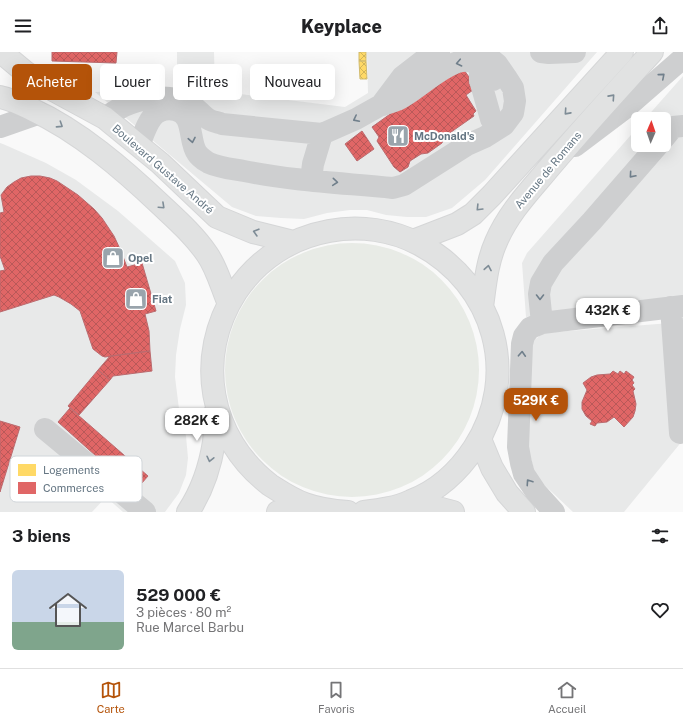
<!DOCTYPE html>
<html lang="fr">
<head>
<meta charset="utf-8">
<style>
  :root { --surface:#fff; --page:#f6f6f6; --text:#202124; --muted:#757577; --line:#e0e0e0; --accent:#b45309 }
  body { margin:0; font-family:"Public Sans",sans-serif; background:var(--page); color:var(--text); height:100vh; display:flex; flex-direction:column; font-size:15px; white-space:nowrap }
  * { box-sizing:border-box; margin:0 }
  p { font-size:13px; color:var(--muted) }
  .icon { flex:none; width:22px; height:22px; fill:none; stroke:currentColor; stroke-width:2; stroke-linecap:round; stroke-linejoin:round }
  .map { position:relative; height:460px; overflow:hidden }
  .panel { display:flex; flex-direction:column; background:var(--surface); flex:1 }
  .panel>* { flex:none }
  .banner { position:absolute; left:12px; top:12px; width:400px; height:36px; display:flex; gap:8px }
  .needle { width:26px; rotate:2deg }
  .fabs { position:absolute; left:631px; top:60px; display:grid; gap:8px }
  .fabs a { display:grid; place-items:center; width:40px; height:40px; border-radius:6px; background:var(--surface); box-shadow:0 4px 16px #0002; font-size:20px }
  .price { position:absolute; translate:-50% -34px; padding:0 9px; border-radius:8px; background:#fff; color:#222; font-size:13px; line-height:26px; filter:drop-shadow(0 1px 2px #0008) }
  .price::after { content:''; position:absolute; left:50%; top:24px; width:12px; height:9px; margin-left:-6px; background:inherit; clip-path:polygon(0 0,100% 0,50% 100%) }
  .price.active { background:var(--accent); color:#fff }
  ul { padding:0; list-style:none }
  li { display:flex; align-items:center; gap:12px; height:100px; padding:0 12px }
  li span { display:grid; place-items:center; flex:none; width:112px; height:80px; border-radius:6px; color:#555 }
  li>.icon { margin-inline-start:auto }
  span .icon { width:48px; height:48px; fill:#fffc; stroke-width:1 }
  li b { font-size:17px }
  h2 { display:flex; justify-content:space-between; align-items:center; height:48px; padding:0 12px; font-size:17px }
  .chip { padding:0 14px; border-radius:6px; background:var(--surface); box-shadow:0 4px 16px #0002; font-size:14px; line-height:36px }
  .chip.active { background:var(--accent); color:#fff }
  header { display:flex; justify-content:space-between; align-items:center; height:52px; padding:0 12px; background:var(--surface); font-size:18px; font-weight:800 }
  .tab-bar { display:flex; justify-content:space-around; align-items:center; height:56px; border-top:1px solid var(--line); background:var(--surface); font-size:11px; color:var(--muted) }
  .tab-bar a { display:grid; justify-items:center; gap:2px }
  .tab-bar .active { color:var(--accent) }
  .map>svg:first-child { display:block }
  .built { fill:#e8e9e9 }
  .grass { fill:#e8ebe6 }
  .homes { fill:url(#homes-cross-hatch); stroke:#d1bb6f }
  .shops { fill:url(#shops-cross-hatch); stroke:#bb6b6f }
  .lines { fill:none; stroke-linecap:round; stroke-linejoin:round }
  .major-casing { stroke:#d5d6d7; stroke-width:24 }
  .minor { stroke:#cecfd0; stroke-width:22 }
  .major { stroke:#e1e2e2; stroke-width:22 }
  .oneway { stroke:#707f8b }
  .oneway2 { stroke:#7e8c96 }
  .labels { text-anchor:middle; dominant-baseline:central; stroke-width:4; stroke-linejoin:round; paint-order:stroke }
  .poi-label { font-size:11px; font-weight:bold; fill:#657683; stroke:#fff; text-anchor:start }
  .street-label { font-size:11px; fill:#657683; stroke:#fff }
  .key { fill:#fff; stroke:#d1d6da; stroke-width:1 }
  .key-label { font-size:11px; fill:#657683 }
</style>
</head>
<body>
<header><svg class="icon" aria-label="menu" viewBox="0 0 24 24"><path d="M4 6h16M4 12h16M4 18h16"/></svg>Keyplace<svg class="icon" aria-label="share" viewBox="0 0 24 24"><path d="M12 15V3M7 8l5-5 5 5M5 13v7h14v-7"/></svg></header>
<div class="map">
<svg width="683" height="460" viewBox="0 0 683 460">
  <defs>
    <pattern id="homes-cross-hatch" width="8" height="8" patternUnits="userSpaceOnUse"><rect width="8" height="8" fill="#ffd966"/><path d="M0 0l8 8M0 8l8-8" fill="none" stroke="#d2b559"/></pattern>
    <pattern id="shops-cross-hatch" width="8" height="8" patternUnits="userSpaceOnUse"><rect width="8" height="8" fill="#e06666"/><path d="M0 0l8 8M0 8l8-8" fill="none" stroke="#b95959"/></pattern>
  </defs>
  <rect width="100%" height="100%" fill="#f9f9f9"/>
  <!-- built -->
  <path class="built" d="M177,0H214L215,39L345,55L368,41L367,0H597L485,128L452,156L426,165H407L386,163L367,158H350L327,161L304,167L281,166L256,164L232,155L95,40L177,37Z
    M683,24V246L526,265L522,211L527,201L638,75V93H664V67H645Z
    M0,91L3,92L46,111L76,128L118,159L175,209L185,231L186,253L180,277L176,303L175,325L179,357L186,384L188,406L186,423L179,441L165,460H123L106,445L92,460H0Z
    M683,270V388L624,460H573L536,425L528,396L532,290L543,281Z"/>
  <!-- grass -->
  <path class="grass" d="M225 318a127 127 0 1 1 254 0a127 127 0 1 1-254 0Z"/>
  <!-- homes -->
  <path class="homes" d="M359,0H366V9H359Z
    M359,9H366L367,27H360Z"/>
  <!-- shops -->
  <path class="shops" d="M52,0H117L116,11L52,9Z
    M464,18L469,25V32L473,38L466,43L476,59L473,62L474,64L444,85L442,91L428,101L421,102L410,109L408,115L400,120L394,115L377,89L379,85L372,75L435,30Z
    M362,79L374,97L357,109L345,92Z
    M31,124H40L50,126L57,129L78,143L94,157L102,166L114,184L120,197L127,215L142,211L156,259L145,262L149,279L150,299L105,305L102,304L93,297L80,259L71,252L59,245L54,243L0,260V219L5,218L0,204V161L4,160L1,143L7,135L14,130L21,126Z
    M150,299L152,319L113,324L110,328L98,318L110,304Z
    M98,318L110,328L79,363L68,354Z
    M613,319L618,322L620,319L624,322L626,319L634,325L632,328L634,331L632,333L635,337L633,339L636,352L635,359L633,365L624,375L614,365L607,370L597,371L595,374L590,372L592,369L586,364L582,357V350L587,338L583,331L591,325L597,323L610,322Z
    M70,356L148,424L135,439L58,370Z
    M0,369L20,375L0,440Z"/>
  <g class="lines">
    <!-- major casing -->
    <g class="major-casing">
      <path id="major" d="M1,0L25,20L46,34L105,66L160,111L217,165L253,180L293,190
        M0,45C11,47 21,52 31,57C79,79 123,117 161,153C177,168 194,183 207,202C217,216 222,236 229,252
        M413,189L457,172L473,162L492,143L622,0
        M482,255C485,233 487,210 496,190C507,164 525,144 543,123C578,81 615,41 652,0
        M480,387L492,416L507,441L524,460
        M411,449L453,460
        M188,460C202,439 210,415 214,390C215,380 215,370 216,359
        M278,460L304,452
        M348,460C333,459 319,457 305,452C293,448 281,440 270,433C209,386 194,305 236,240C258,207 291,186 329,179C360,173 392,178 419,192C495,232 521,324 474,396C459,419 437,439 411,449C396,456 380,458 364,460"/>
    </g>
    <!-- minor -->
    <path class="minor" d="M541,0L549,1L575,0
      M480,15V28L491,67
      M383,53C387,51 393,50 397,48C416,40 451,2 472,10C480,13 488,21 493,28
      M105,66C112,61 120,55 129,52C147,45 170,42 188,51C197,55 202,64 210,68C214,70 218,70 222,72L322,82L356,67L381,53L402,25L429,4L439,0
      M0,75L40,61
      M664,86L673,75L683,74
      M139,94C146,76 151,53 175,58C195,62 188,89 197,101C200,106 204,108 209,111C220,116 233,117 244,119C293,129 343,131 393,136L404,133L467,93L485,85L504,73L513,61L515,49L513,36L506,25L497,12L482,0
      M575,94L628,54L683,6
      M311,128L313,112L322,82
      M671,255L680,381
      M542,271L539,242L541,231L553,211L592,169L658,93
      M45,377L145,460
      M554,460L536,440L524,422L521,411L518,395L522,292L524,284L530,276L542,271L683,254"/>
    <!-- major -->
    <use href="#major" class="major"/>
  </g>
  <!-- one-way arrows -->
  <defs><path id="oneway-chevron" d="M-2-3.5L2.5 0L-2 3.5" fill="none" stroke-width="1.6" stroke-linecap="round" stroke-linejoin="round"/></defs>
  <g class="oneway">
    <use href="#oneway-chevron" transform="translate(459 11) rotate(168)"/>
    <use href="#oneway-chevron" transform="translate(662 24) rotate(-41)"/>
    <use href="#oneway-chevron" transform="translate(356 67) rotate(153)"/>
    <use href="#oneway-chevron" transform="translate(192 88) rotate(79)"/>
    <use href="#oneway-chevron" transform="translate(632 123) rotate(131)"/>
    <use href="#oneway-chevron" transform="translate(335 130) rotate(5)"/>
    <use href="#oneway-chevron" transform="translate(540 245) rotate(90)"/>
    <use href="#oneway-chevron" transform="translate(522 302) rotate(-87)"/>
    <use href="#oneway-chevron" transform="translate(529 430) rotate(-124)"/>
  </g>
  <g class="oneway2">
    <use href="#oneway-chevron" transform="translate(612 45) rotate(-48)"/>
    <use href="#oneway-chevron" transform="translate(567 60) rotate(132)"/>
    <use href="#oneway-chevron" transform="translate(60 73) rotate(33)"/>
    <use href="#oneway-chevron" transform="translate(162 154) rotate(43)"/>
    <use href="#oneway-chevron" transform="translate(479 156) rotate(134)"/>
    <use href="#oneway-chevron" transform="translate(256 180) rotate(-164)"/>
    <use href="#oneway-chevron" transform="translate(488 216) rotate(-80)"/>
    <use href="#oneway-chevron" transform="translate(210 407) rotate(103)"/>
  </g>
  <!-- icons -->
  <defs>
    <g id="restaurant-square" transform="scale(1.15)"><rect x="-9" y="-9" width="18" height="18" rx="4" fill="#99a4ac" stroke="#fff"/><path d="M-5-6h1v4h1v-4h1v4h1v-4h1v5L-1.5 .5V6h-2V.5L-5-1ZM5-6V6H3V1.5H1.5Q1.5-4 5-6Z" fill="#fff"/></g>
    <g id="shop-square" transform="scale(1.15)"><rect x="-9" y="-9" width="18" height="18" rx="4" fill="#99a4ac" stroke="#fff"/><path d="M-5-2.5h2.3a2.7 3.5 0 0 1 5.4 0H5L5.5 6h-11ZM-1.5-2.5h3a1.5 2.3 0 0 0-3 0Z" fill="#fff"/></g>
  </defs>
  <g fill-rule="evenodd">
    <use href="#restaurant-square" x="398" y="84"/>
    <use href="#shop-square" x="113" y="206"/>
    <use href="#shop-square" x="136" y="247"/>
  </g>
  <g class="labels">
    <!-- poi labels -->
    <g class="poi-label">
      <text x="414" y="84">McDonald's</text>
      <text x="128" y="206">Opel</text>
      <text x="152" y="247">Fiat</text>
    </g>
    <!-- street labels -->
    <g class="street-label">
      <text transform="translate(163 117) rotate(41)">Boulevard Gustave André</text>
      <text transform="translate(548 118) rotate(-50)">Avenue de Romans</text>
    </g>
  </g>
  <!-- legend -->
  <rect x="10" y="404" width="132" height="46" rx="6" class="key"/>
  <rect x="18" y="412" width="18" height="12" fill="#ffd966"/>
  <rect x="18" y="430" width="18" height="12" fill="#e06666"/>
  <g class="key-label">
    <text x="43" y="422">Logements</text>
    <text x="43" y="440">Commerces</text>
  </g>
</svg>
<div class="fabs">
<a><svg class="needle" viewBox="-14 -14 28 28"><path d="M0-13l5 13h-10z" fill="#e53935"/><path d="M0 13l5-13h-10z" fill="#757577"/></svg></a>
</div>
<b class="price" style="left:608px;top:280px">432K €</b>
<b class="price active" style="left:536px;top:370px">529K €</b>
<b class="price" style="left:197px;top:390px">282K €</b>
<div class="banner">
<a class="chip active">Acheter</a>
<a class="chip">Louer</a>
<a class="chip">Filtres</a>
<a class="chip">Nouveau</a>
</div>
</div>
<section class="panel">
<h2>3 biens<svg class="icon" aria-label="filters" viewBox="0 0 24 24"><path d="M4 7h16M4 17h16"/><circle cx="9" cy="7" r="2"/><circle cx="15" cy="17" r="2"/></svg></h2>
<ul>
<li><span style="background:linear-gradient(#c9d6e8 65%,#7fa58c 0)"><svg class="icon" aria-label="home" viewBox="0 0 24 24"><path d="M3 11l9-7 9 7M6 9v11h12V9"/></svg></span><div><b>529 000 €</b><p>3 pièces · 80 m²</p><p>Rue Marcel Barbu</p></div><svg class="icon" aria-label="heart" viewBox="0 0 24 24"><path d="M12 20l-8-8c-3-5 5-10 8-4 3-6 11-1 8 4z"/></svg></li>
</ul>
</section>
<nav class="tab-bar">
<a class="active"><svg class="icon" aria-label="map" viewBox="0 0 24 24"><path d="M3 6l6-2 6 2 6-2v14l-6 2-6-2-6 2zM9 4v14M15 6v14"/></svg>Carte</a>
<a><svg class="icon" aria-label="saved" viewBox="0 0 24 24"><path d="M7 4h10v16l-5-4-5 4z"/></svg>Favoris</a>
<a><svg class="icon" aria-label="home" viewBox="0 0 24 24"><path d="M3 11l9-7 9 7M6 9v11h12V9"/></svg>Accueil</a>
</nav>
</body>
</html>
